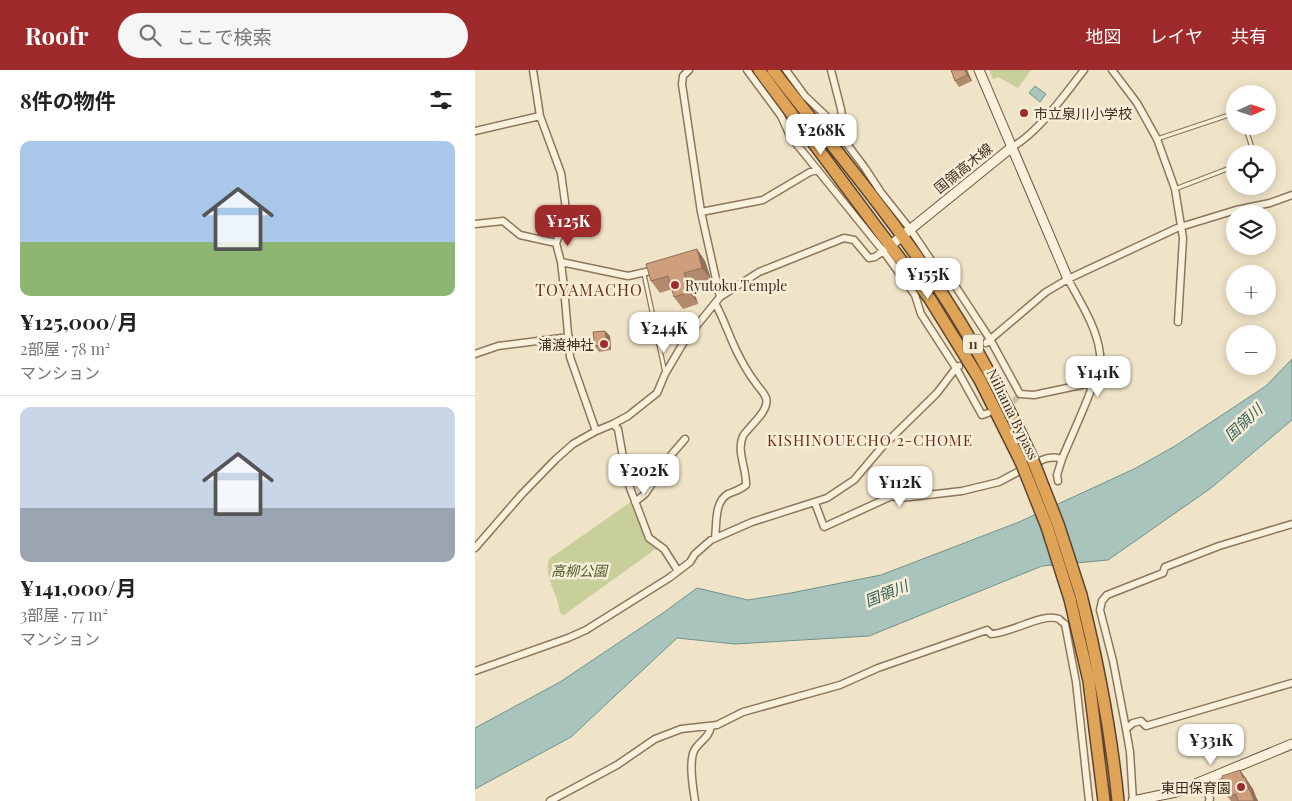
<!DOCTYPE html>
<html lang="ja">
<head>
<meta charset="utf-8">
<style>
  :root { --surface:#fff; --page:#f6f6f6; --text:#222; --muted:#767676; --line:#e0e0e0; --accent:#9e2a2b }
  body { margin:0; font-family:"Playfair Display","Noto Sans JP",serif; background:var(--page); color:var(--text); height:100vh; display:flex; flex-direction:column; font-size:19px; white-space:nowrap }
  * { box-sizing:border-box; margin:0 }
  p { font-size:16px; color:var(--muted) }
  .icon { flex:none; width:28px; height:28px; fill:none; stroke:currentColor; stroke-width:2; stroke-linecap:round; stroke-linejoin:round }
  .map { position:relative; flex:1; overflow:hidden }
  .details { display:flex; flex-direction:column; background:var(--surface); width:475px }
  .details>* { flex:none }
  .needle { width:32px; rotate:87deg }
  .buttons { position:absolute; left:751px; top:15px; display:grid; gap:10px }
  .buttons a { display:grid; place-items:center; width:50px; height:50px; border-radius:50%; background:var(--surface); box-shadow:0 2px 12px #0003; font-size:25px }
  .price { position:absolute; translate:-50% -42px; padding:0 11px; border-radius:10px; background:#fff; color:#222; font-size:16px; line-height:32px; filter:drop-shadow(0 1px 2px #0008) }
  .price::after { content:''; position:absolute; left:50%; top:30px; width:15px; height:11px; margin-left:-8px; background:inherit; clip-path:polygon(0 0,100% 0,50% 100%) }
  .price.on { background:var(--accent); color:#fff }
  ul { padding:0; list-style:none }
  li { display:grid; align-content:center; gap:10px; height:265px; padding:0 20px }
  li+li { border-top:1px solid var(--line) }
  li span { display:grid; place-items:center; height:155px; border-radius:10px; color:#555 }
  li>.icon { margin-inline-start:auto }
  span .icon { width:90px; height:90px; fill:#fffc; stroke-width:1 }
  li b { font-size:21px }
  h2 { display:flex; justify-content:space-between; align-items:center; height:60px; padding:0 20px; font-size:21px }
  header { display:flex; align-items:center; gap:30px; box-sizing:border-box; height:70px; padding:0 25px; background:var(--accent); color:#fff }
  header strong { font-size:24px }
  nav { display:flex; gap:28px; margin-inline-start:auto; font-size:18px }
  .search { width:350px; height:45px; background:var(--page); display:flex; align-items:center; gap:12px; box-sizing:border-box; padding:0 18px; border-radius:28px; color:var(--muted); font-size:19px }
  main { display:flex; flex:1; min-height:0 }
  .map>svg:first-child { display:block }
  .green { fill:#c9cf9b }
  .water { fill:#a9c4bc; stroke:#6f938a }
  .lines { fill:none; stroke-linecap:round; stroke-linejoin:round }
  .street-tunnel { stroke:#ccc0a6; stroke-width:6; stroke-dasharray:6 3; stroke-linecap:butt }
  .lane-casing { stroke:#8d765c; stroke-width:5.5 }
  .street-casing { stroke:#8d765c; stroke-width:9 }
  .secondary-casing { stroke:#6f573f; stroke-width:11 }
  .highway-casing { stroke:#5b4430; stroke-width:14 }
  .lane { stroke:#faf1dc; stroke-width:3 }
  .street { stroke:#faf1dc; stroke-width:6 }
  .secondary { stroke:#faf1dc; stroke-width:9 }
  .highway { stroke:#e0a458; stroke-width:11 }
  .highway-bridge-casing { stroke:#5b4430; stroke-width:14; stroke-linecap:butt }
  .highway-bridge { stroke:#e0a458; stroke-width:11 }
  .wall { fill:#b2896c }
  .shaded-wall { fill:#916f58 }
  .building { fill:#cf9f7d; stroke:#916f58 }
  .poi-dot { fill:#9e2a2b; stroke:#f7eed8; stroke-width:2 }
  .labels { text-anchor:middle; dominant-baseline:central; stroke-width:5; stroke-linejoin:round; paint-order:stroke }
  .shield { fill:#f7eed8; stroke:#756857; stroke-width:1 }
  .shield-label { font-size:12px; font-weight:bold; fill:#3d2e20 }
  .poi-label { font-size:14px; fill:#3d2e20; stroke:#f7eed8; text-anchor:start }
  .street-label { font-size:14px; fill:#3d2e20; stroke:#f7eed8 }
  .park-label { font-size:14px; font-style:italic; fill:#4d5a26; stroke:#f7eed8 }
  .water-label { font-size:15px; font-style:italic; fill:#2f5d5a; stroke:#f7eed8 }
  .neighbourhood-label { font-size:15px; letter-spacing:1px; fill:#6b2e1e; stroke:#f7eed8 }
  .quarter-label { font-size:16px; letter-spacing:1px; fill:#6b2e1e; stroke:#f7eed8 }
</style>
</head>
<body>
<header>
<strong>Roofr</strong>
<div class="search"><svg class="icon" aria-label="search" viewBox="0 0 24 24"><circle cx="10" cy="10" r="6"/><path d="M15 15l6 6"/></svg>ここで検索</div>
<nav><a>地図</a><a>レイヤ</a><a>共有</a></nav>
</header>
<main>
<section class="details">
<h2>8件の物件<svg class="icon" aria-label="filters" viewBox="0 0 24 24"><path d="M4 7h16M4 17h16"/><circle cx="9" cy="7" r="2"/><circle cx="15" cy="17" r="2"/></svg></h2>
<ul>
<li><span style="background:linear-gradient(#a9c7e8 65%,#8fb573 0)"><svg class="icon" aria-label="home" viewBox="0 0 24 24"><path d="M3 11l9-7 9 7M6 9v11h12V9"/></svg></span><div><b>¥125,000/月</b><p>2部屋 · 78 m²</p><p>マンション</p></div></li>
<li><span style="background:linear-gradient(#c9d6e8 65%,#9aa5b1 0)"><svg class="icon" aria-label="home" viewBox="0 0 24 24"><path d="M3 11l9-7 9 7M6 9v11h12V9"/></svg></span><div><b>¥141,000/月</b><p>3部屋 · 77 m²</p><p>マンション</p></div></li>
</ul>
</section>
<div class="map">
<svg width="817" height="731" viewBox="0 0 817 731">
  <rect width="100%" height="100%" fill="#f0e4c8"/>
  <!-- green -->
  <path class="green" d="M514,0H556L543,18L523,7L518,9Z
    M157,431L172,470L182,478L89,545L85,543C84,525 68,508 74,489Z"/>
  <!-- water -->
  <path class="water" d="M560,16L571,24L565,32L554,23Z
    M817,289V350L736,418L633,490L567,496L394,566L260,574L202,568L96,667L0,719V658L85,612L188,543L222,518L273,530L316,523L406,505L544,452L661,398L700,376L791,316Z"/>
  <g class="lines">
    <!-- street-tunnel -->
    <path class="street-tunnel" d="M530,335L540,330L545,324"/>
    <!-- lane casing -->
    <g class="lane-casing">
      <path id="lane" d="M770,56L779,84
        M682,69L760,43
        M700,119L760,96
        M169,204L190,303"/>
    </g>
    <!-- street casing -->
    <g class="street-casing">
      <path id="street" d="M58,0L65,46L86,103L90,132L92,146L81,173L86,192L89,218L95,287L121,361
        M214,0L208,6L207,14L226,142L245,227
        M272,0L306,46L315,66L409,182L440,225L446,244L481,298L484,296
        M311,0L330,26L351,46L390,98L405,121L435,159L462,199L477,211L515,269L545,324L559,325L611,314L616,317
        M356,0L366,39L368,55L361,61
        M637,0L662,33L682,69L700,119L708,168L703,252
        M0,61L65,46
        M537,77C563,63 590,24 609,0
        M226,142L288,130L335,102L343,100
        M0,154L28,151L45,165L81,173
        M86,192L153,206L180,200
        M240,233C249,249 254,266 262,282C267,292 273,303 280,312C283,317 289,322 291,328C295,341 274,356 268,366C261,381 272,400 271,415C265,420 260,421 253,424C239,432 242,454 240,468
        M511,273L571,222L593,209L702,158L761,140L795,133L817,125
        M0,284L23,276L94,267
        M138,354L143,359L152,410L171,460L174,468L189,479L203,501
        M559,394C568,389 577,385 587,389C595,368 627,303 625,284C622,257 605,232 593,209
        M583,411L582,405L587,389
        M160,432L170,424L197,384L210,369
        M340,433L349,457L417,426L426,428L487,421L524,412L550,398
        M0,478L47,424L81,389L98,374L121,361L138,354L153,346L182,323L190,304L210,270L245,227L284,202L369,168L379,170L394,188L400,187L416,175
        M0,601L93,568L111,560L194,508L215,492L220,484L236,470L277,452L352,428L379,410L407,377L462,323L481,298L507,345L513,343
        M651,659L658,653L666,651L671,656L817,613
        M728,712L735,729L734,731
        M75,731L142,695L180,669L206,659L242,655L268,642L365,615L403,598L512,560L516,564C534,564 569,542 584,549C586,551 588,553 590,554L601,612L614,731
        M220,731C218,718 213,690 220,679C226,670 234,668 236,656
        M658,731L655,682L651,659L638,591L625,540L627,531L632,525L688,503L690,497L744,476L817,454"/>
    </g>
    <!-- secondary casing -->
    <g class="secondary-casing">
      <path id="secondary" d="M504,0L593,209
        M416,175L537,77
        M658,731L701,722L817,674"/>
    </g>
    <!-- highway casing -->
    <g class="highway-casing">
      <path id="highway" d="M284,0L455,229L505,310L546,392
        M298,0C355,74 417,146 468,225C502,277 531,332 557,388
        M606,525C623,593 636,661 643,731
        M595,529L614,611L629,731"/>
    </g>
    <!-- lane -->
    <use href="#lane" class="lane"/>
    <!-- street -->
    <use href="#street" class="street"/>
    <!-- secondary -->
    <use href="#secondary" class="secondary"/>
    <!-- highway -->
    <use href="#highway" class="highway"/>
    <!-- highway-bridge casing -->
    <g class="highway-bridge-casing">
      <path id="highway-bridge" d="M557,388L583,454L606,525
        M546,392L572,457L595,529"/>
    </g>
    <!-- highway-bridge -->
    <use href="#highway-bridge" class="highway-bridge"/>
  </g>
  <!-- wall -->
  <path class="wall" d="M476,0H492L497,11L484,17L480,11Z
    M222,179L230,191L236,209L217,215L223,234L208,239L199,227L197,219L185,223L176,211Z
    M130,261L135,266L136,280L124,282L120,276Z
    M765,700L778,719L781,727L783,731H756L753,727Z"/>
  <!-- shaded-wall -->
  <path class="shaded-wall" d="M490,0H492L497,11L492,5Z
    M222,179L230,191L236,209L227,198Z
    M209,203L217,215L223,234L215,222Z
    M130,261L135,266L136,280L132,274Z
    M765,700L778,719L781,727L783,731H779L768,708Z"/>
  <!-- building -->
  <path class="building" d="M476,0H490L492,5L480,11Z
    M222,179L227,198L209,203L215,222L199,227L193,206L176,211L171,194Z
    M130,261L132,274L120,276L118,262Z
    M765,700L768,708L770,707L774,720H775L779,731H763L761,724L753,727L747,706Z"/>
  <!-- markers -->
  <g class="poi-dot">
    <circle cx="549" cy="43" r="5"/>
    <circle cx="200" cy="215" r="5"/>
    <circle cx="129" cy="274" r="5"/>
    <circle cx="766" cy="717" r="5"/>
  </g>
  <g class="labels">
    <!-- shield labels -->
    <rect class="shield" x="488" y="264.5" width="20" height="19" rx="4"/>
    <g class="shield-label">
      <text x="498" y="274">11</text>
    </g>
    <!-- poi labels -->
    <g class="poi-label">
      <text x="559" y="43">市立泉川小学校</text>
      <text x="210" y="215">Ryutoku Temple</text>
      <text x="119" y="274" text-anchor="end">浦渡神社</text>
      <text x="756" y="717" text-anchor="end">東田保育園</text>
    </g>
    <!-- street labels -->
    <g class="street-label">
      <text transform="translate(488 98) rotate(-39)">国領高木線</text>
      <text transform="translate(538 344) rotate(64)">Niihama Bypass</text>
    </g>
    <!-- park labels -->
    <g class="park-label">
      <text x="104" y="500">高柳公園</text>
    </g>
    <!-- water labels -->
    <g class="water-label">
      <text transform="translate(768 352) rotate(-43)">国領川</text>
      <text transform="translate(411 523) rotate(-22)">国領川</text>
    </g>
    <!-- neighbourhood labels -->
    <g class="neighbourhood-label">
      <text x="395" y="370">KISHINOUECHO 2-CHOME</text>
    </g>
    <!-- quarter labels -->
    <g class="quarter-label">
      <text x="114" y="219">TOYAMACHO</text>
    </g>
  </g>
</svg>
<div class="buttons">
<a><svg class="needle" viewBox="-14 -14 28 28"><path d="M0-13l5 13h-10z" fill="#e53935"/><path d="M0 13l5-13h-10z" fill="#767676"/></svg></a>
<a><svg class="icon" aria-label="locate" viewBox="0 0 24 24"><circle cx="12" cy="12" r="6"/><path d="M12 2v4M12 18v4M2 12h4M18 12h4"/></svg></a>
<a><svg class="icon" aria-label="layers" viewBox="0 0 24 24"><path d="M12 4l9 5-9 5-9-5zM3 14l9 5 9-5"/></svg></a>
<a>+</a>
<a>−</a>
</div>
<b class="price" style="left:346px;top:86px">¥268K</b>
<b class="price on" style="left:93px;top:177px">¥125K</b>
<b class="price" style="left:453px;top:230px">¥155K</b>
<b class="price" style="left:189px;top:284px">¥244K</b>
<b class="price" style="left:623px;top:328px">¥141K</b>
<b class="price" style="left:169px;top:426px">¥202K</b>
<b class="price" style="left:425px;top:438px">¥112K</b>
<b class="price" style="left:736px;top:696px">¥331K</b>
</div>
</main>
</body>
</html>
